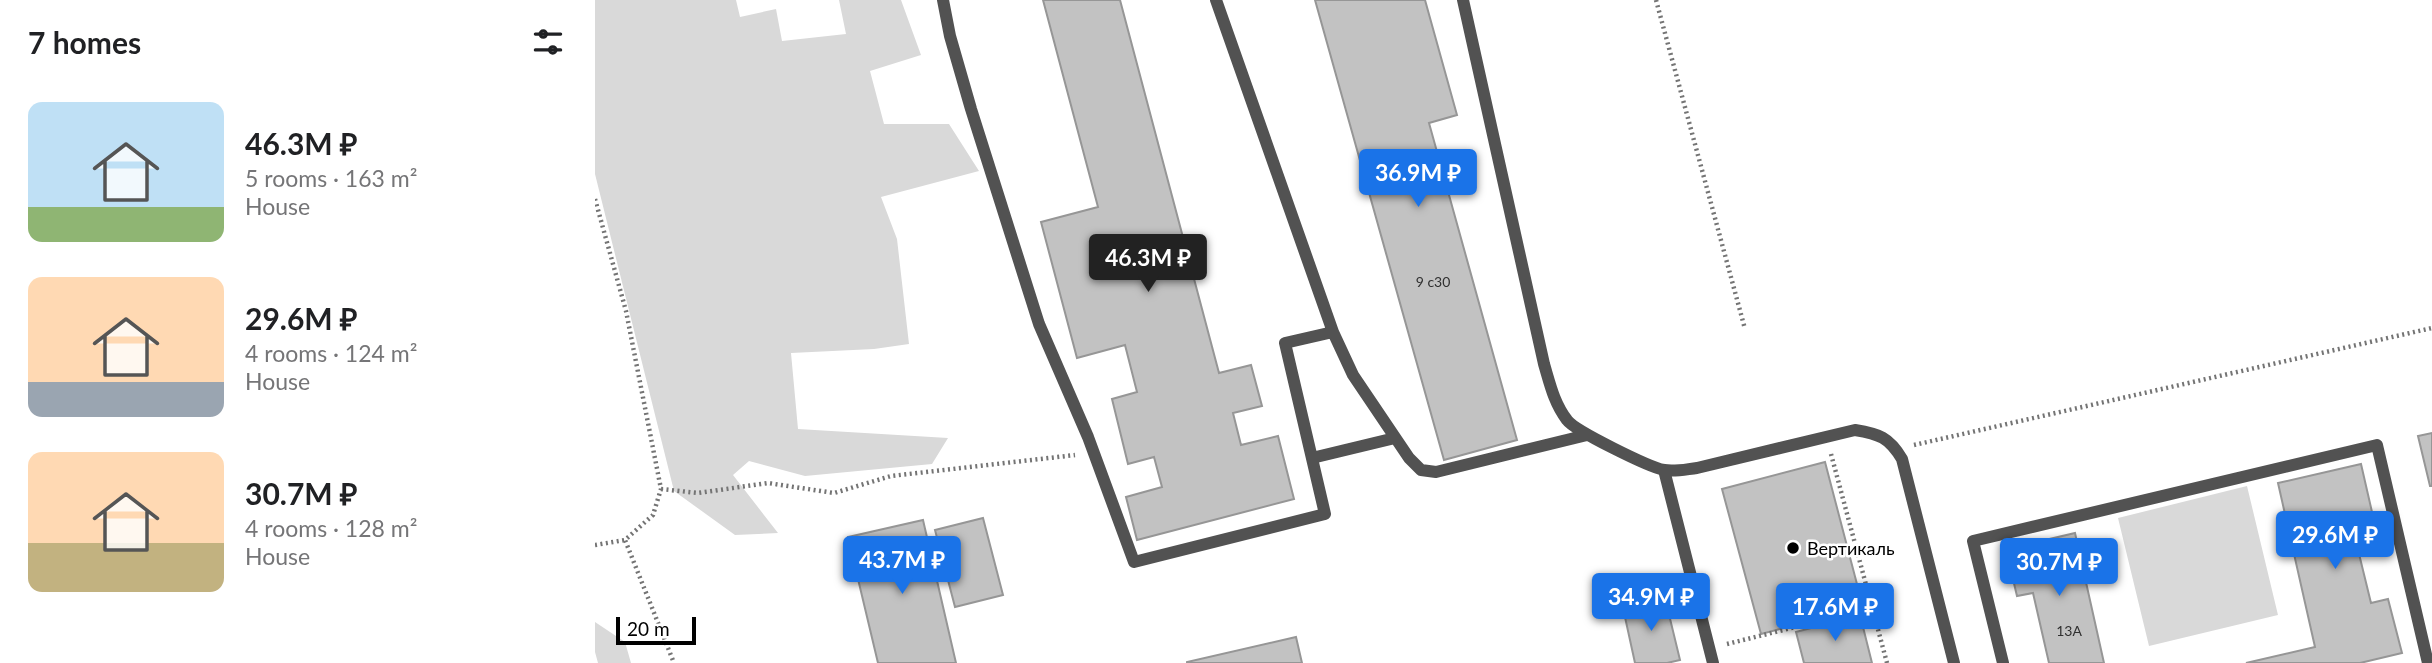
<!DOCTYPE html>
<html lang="en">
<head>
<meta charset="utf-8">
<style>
  :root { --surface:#fff; --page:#f6f6f6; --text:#202124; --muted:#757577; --accent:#1a73e8 }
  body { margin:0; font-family:Lato,sans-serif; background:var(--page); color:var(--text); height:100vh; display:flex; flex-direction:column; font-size:26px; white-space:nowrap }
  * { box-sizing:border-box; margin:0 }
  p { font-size:23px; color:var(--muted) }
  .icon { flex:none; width:38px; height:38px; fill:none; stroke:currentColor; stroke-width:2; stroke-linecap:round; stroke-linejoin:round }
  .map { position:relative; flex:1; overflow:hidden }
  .details { display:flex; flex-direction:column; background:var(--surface); width:595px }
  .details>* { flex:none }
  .scale { position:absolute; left:21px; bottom:18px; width:80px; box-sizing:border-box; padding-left:7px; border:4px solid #000; border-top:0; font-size:19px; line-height:24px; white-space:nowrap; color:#000; -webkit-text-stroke:5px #fff; paint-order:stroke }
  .price { position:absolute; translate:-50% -60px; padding:0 16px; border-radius:7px; background:var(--accent); color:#fff; font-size:23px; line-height:46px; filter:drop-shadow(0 2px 4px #0008) }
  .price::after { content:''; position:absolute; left:50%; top:42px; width:21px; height:16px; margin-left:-10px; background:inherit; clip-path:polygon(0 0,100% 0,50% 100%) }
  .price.active { background:#222; color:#fff }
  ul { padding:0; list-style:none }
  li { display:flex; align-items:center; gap:21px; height:175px; padding:0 28px }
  li span { display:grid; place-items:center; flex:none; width:196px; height:140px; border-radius:14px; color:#555 }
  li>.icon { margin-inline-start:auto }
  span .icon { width:84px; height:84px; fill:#fffc; stroke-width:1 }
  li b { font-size:30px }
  h2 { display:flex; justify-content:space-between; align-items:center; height:84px; padding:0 28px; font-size:30px }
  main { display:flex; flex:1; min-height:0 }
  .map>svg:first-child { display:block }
  .green { fill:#d9d9d9 }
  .building { fill:#c2c2c2; stroke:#969696; stroke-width:2 }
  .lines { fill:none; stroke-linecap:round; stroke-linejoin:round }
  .path { stroke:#747474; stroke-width:4.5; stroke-dasharray:2 3.5; stroke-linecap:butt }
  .service { stroke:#525252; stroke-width:12 }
  .poi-dot { fill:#000; stroke:#fff; stroke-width:2.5 }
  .labels { text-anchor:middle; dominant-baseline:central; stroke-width:5; stroke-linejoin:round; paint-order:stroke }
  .number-label { font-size:14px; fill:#303030 }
  .poi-label { font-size:18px; fill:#000; stroke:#fff; text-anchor:start }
</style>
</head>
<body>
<main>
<section class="details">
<h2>7 homes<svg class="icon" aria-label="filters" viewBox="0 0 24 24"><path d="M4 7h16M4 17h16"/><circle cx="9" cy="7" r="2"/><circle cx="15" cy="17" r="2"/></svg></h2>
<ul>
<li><span style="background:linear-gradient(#bfe0f5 75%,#8fb573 0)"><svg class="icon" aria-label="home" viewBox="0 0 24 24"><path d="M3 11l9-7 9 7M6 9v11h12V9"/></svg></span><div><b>46.3M ₽</b><p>5 rooms · 163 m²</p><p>House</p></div></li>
<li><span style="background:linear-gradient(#ffd9b3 75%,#9aa5b1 0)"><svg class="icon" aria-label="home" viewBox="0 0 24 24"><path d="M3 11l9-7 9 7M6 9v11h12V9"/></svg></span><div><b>29.6M ₽</b><p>4 rooms · 124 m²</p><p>House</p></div></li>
<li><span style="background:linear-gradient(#ffd9b3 65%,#c2b280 0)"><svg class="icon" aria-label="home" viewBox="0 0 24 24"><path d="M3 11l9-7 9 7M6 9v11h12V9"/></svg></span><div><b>30.7M ₽</b><p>4 rooms · 128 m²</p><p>House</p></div></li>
</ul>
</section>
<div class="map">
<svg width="1837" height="663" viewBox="0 0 1837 663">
  <rect width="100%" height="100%" fill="#fff"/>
  <!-- green -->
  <path class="green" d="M0,0H141L145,17L181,9L187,41L251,34L244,0H306L326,55L275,71L289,124H354L384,171L286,197L302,239L314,344L279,349L196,353L203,429L353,438L337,464L210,476L154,461L138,475L183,533L140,535L79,491L0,174Z
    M1652,486L1683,615L1554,646L1523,518Z
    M0,622L30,642L36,663H3L0,652Z"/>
  <!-- building -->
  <path class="building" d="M448,0H525L624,373L656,365L667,406L638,413L646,445L683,436L699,499L542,540L531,497L567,487L559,457L533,464L517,399L542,392L530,345L482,358L446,222L503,207Z
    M720,0H830L862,115L834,123L922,440L849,460Z
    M1837,433V486H1835L1823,436Z
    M1230,462L1268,607L1166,634L1127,489Z
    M1766,464L1777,512L1755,517L1776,603L1793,599L1807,653L1765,663H1651L1720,647L1683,483Z
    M388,518L408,595L360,607L340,530Z
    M328,520L361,663H283L253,537Z
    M1480,533L1509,663H1454L1438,593L1422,596L1417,575L1412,549Z
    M1070,598L1085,660L1072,663H1040L1028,608Z
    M1265,615L1277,663H1209L1201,632Z
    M701,637L707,663H592V662Z"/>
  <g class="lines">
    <!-- path -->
    <path class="path" d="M1061,0L1150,329
      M0,199L31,311L66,489L58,515L30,540L79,663
      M1319,445L1837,328
      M1236,454L1292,663
      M66,489L103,493L173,483L239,493L296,476L480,455
      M0,545L30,540
      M1132,644L1277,608"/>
    <!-- service -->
    <path class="service" d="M348,0L355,36L376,109L444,324L493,437L539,562L730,514L690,343L738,332
      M621,0L738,332L758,375L814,458L826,470L841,472L992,435
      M868,0L949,364C955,384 959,403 972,420C980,431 1054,467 1069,470C1080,472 1092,469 1102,468L1260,430C1284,434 1294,437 1307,459L1359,663
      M717,458L800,438
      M1069,470L1118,663
      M1408,663L1378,541L1782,445L1833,663"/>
  </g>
  <!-- markers -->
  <circle class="poi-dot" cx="1198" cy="548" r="7"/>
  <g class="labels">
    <!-- number labels -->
    <g class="number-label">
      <text x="838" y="281">9 с30</text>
      <text x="1474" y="630">13А</text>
    </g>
    <!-- poi labels -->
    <g class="poi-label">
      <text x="1212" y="548">Вертикаль</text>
    </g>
  </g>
</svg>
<div class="scale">20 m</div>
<b class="price" style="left:823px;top:209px">36.9M ₽</b>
<b class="price active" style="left:553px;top:294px">46.3M ₽</b>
<b class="price" style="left:1740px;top:571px">29.6M ₽</b>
<b class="price" style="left:307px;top:596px">43.7M ₽</b>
<b class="price" style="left:1464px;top:598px">30.7M ₽</b>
<b class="price" style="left:1056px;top:633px">34.9M ₽</b>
<b class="price" style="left:1240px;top:643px">17.6M ₽</b>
</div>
</main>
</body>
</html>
